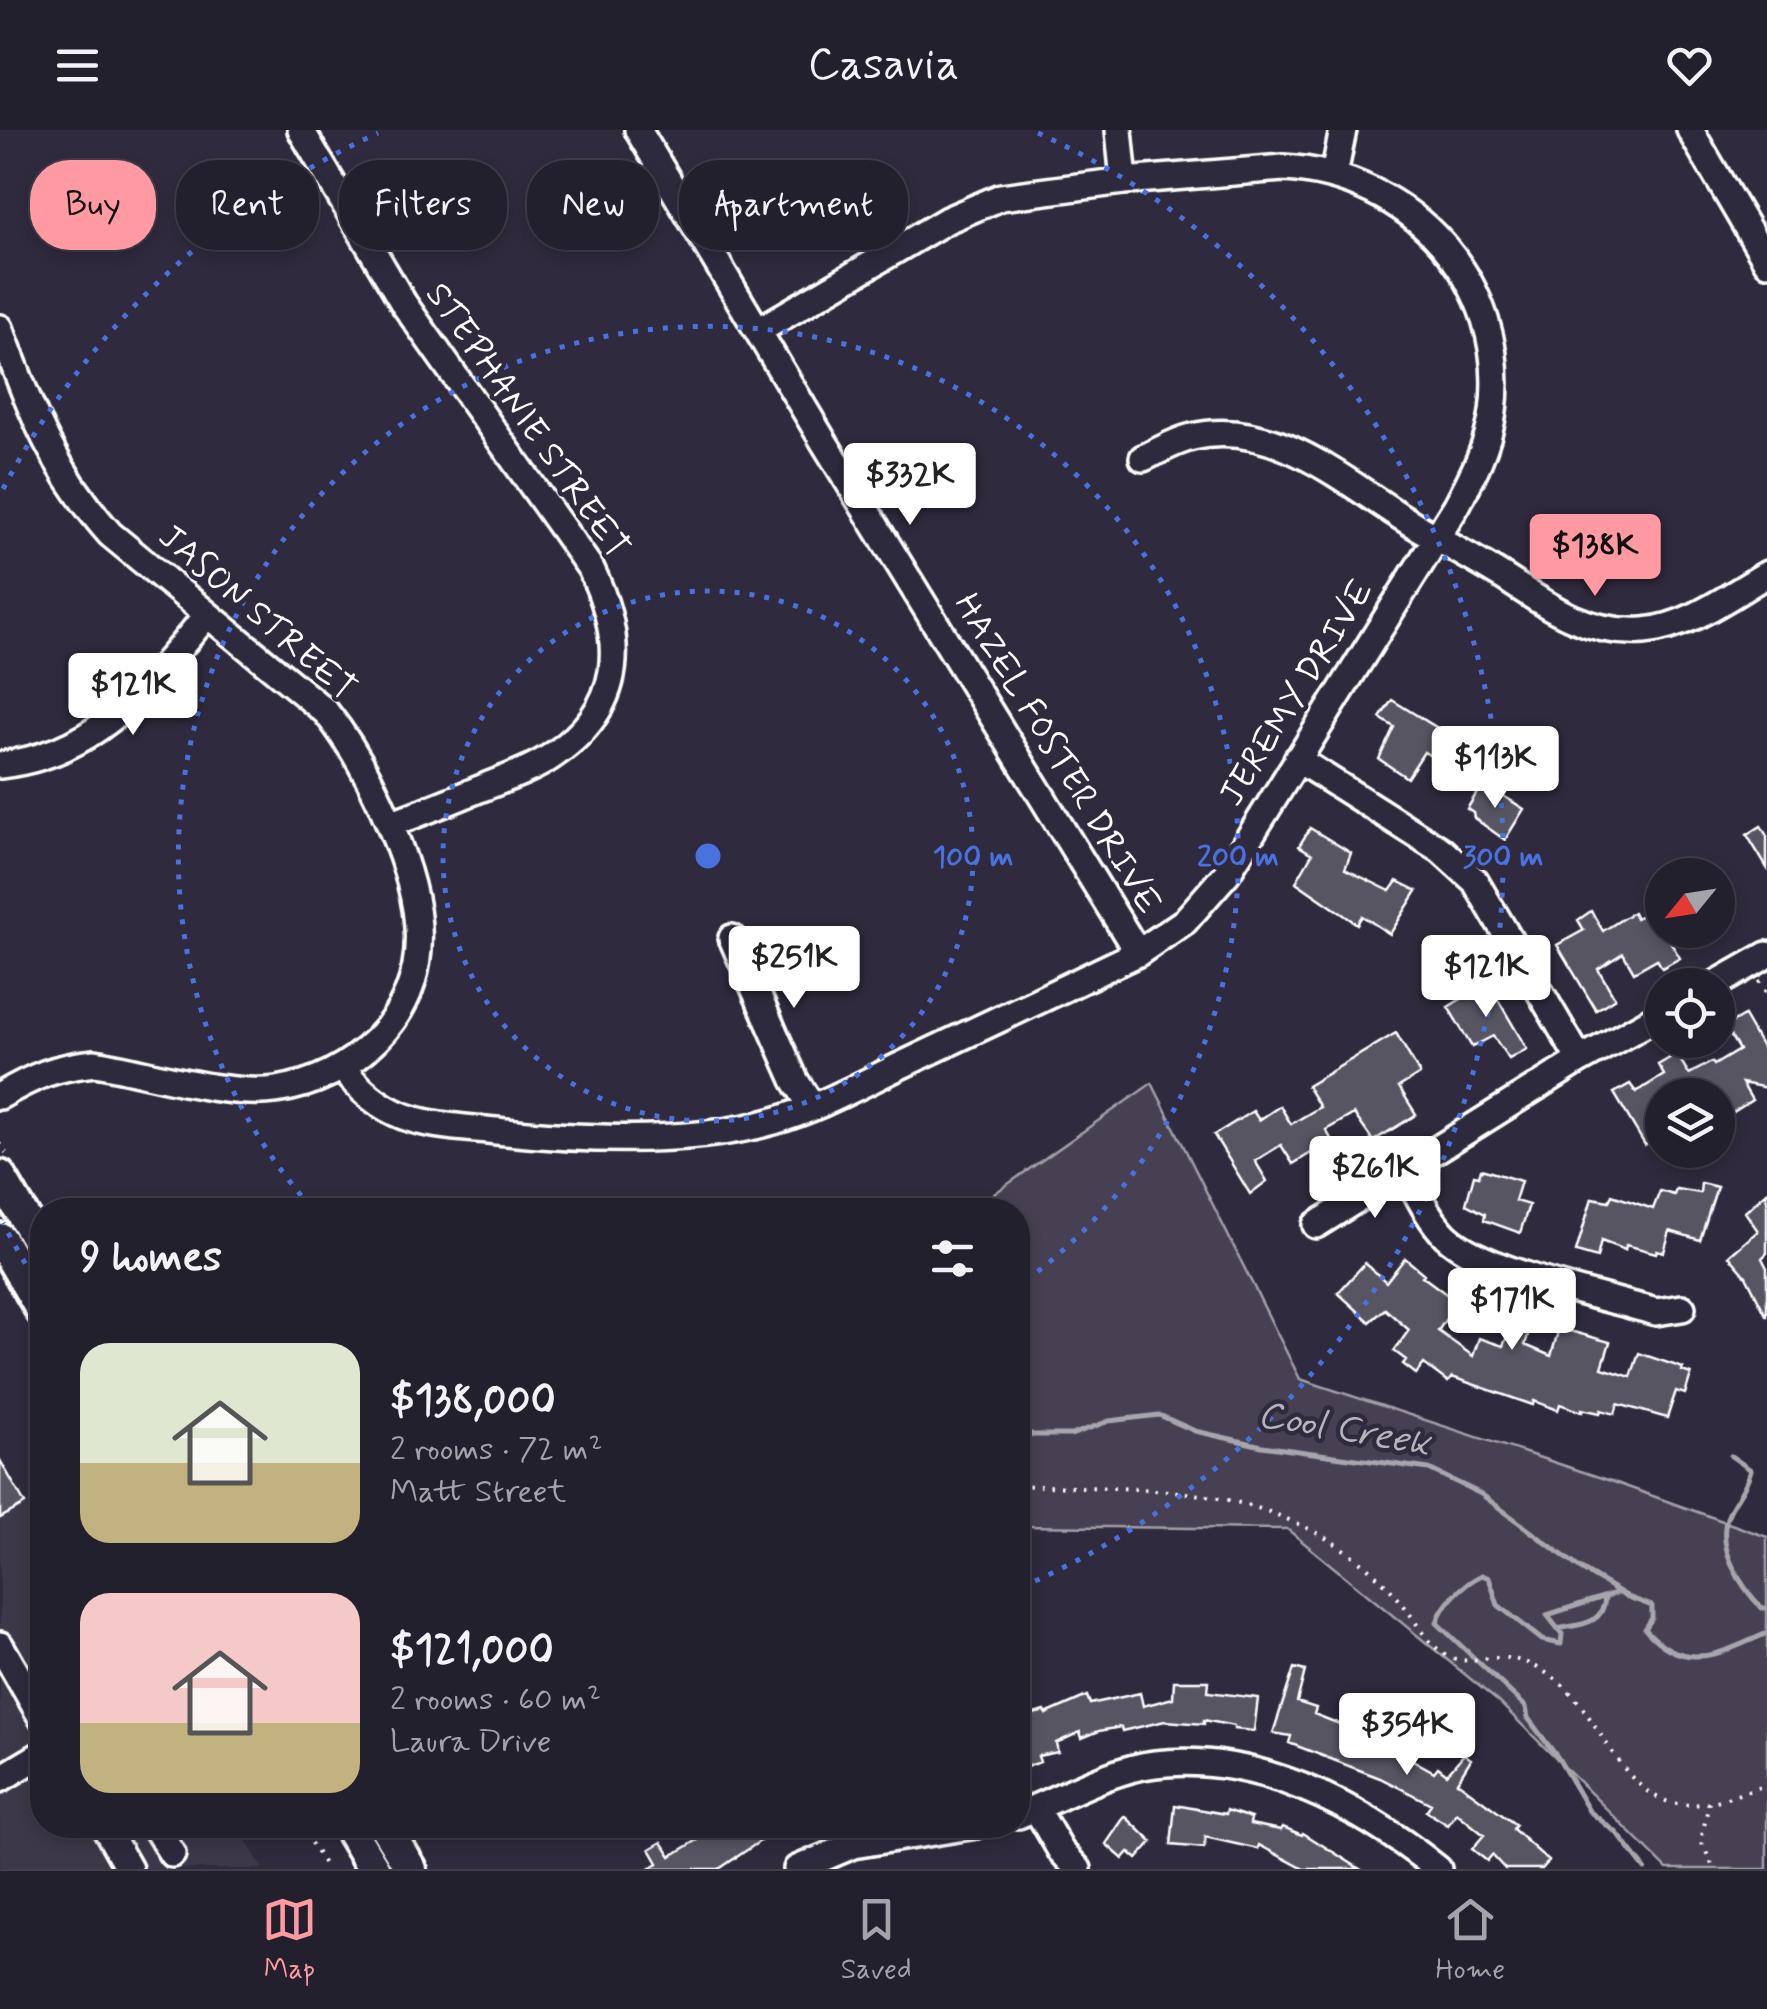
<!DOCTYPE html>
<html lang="en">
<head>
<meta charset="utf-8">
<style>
  :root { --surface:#23202e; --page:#2b2836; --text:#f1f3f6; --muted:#a3a3aa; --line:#403e4a; --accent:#ff9aa2 }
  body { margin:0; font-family:Mynerve,sans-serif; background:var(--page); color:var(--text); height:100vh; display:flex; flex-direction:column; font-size:38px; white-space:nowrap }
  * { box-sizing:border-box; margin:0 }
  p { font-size:32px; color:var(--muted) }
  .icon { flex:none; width:55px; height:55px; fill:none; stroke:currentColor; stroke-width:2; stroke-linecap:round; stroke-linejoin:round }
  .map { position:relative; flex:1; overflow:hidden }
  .drawer { position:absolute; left:30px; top:1068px; width:1000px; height:640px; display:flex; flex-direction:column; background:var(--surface); border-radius:40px; box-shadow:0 5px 15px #0003,0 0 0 2px var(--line) }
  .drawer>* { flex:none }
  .guide { position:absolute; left:30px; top:30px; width:1000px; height:90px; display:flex; gap:20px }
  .needle { width:65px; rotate:240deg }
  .buttons { position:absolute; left:1645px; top:728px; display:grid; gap:20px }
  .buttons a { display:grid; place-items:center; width:90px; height:90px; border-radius:50%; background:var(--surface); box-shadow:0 5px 15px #0003,0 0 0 2px var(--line); font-size:50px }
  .price { position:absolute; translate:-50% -85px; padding:0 22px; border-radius:10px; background:#fff; color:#222; font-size:32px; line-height:65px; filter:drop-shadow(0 2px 5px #0008) }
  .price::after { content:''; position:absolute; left:50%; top:60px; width:30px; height:22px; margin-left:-15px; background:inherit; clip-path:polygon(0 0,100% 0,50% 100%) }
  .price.on { background:var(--accent); color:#111 }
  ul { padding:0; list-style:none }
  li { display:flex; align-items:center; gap:30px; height:250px; padding:0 50px }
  li span { display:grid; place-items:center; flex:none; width:280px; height:200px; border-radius:30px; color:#555 }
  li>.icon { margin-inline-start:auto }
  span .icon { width:120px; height:120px; fill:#fffc; stroke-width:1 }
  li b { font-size:42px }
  h2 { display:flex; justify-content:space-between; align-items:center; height:120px; padding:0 50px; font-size:42px }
  .tag { padding:0 35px; border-radius:40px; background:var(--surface); box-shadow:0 5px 15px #0003,0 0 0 2px var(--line); font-size:35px; line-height:90px }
  .tag.on { background:var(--accent); color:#111 }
  header { display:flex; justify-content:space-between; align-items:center; height:130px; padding:0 50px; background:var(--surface); font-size:45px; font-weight:600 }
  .dock { display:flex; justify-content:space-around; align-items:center; height:140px; border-top:2px solid var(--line); background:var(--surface); font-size:28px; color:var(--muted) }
  .dock a { display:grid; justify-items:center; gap:5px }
  .dock .on { color:var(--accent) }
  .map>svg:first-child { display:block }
  .built { fill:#3c3749 }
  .green { fill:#464152; stroke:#a2a0a8; stroke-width:2.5 }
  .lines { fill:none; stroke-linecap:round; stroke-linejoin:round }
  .stream { stroke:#a7a6ad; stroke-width:5 }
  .building { fill:#595564; stroke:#fff; stroke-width:2.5 }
  .minor-casing { stroke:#fff; stroke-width:32 }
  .major-casing { stroke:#fff; stroke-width:38 }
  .path { stroke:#fff; stroke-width:4; stroke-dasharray:2.5 8; stroke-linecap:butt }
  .minor { stroke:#2f2a3d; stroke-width:25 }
  .major { stroke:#2f2a3d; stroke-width:30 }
  .ring { fill:none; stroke:#4a71e0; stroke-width:5; stroke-dasharray:5 10 }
  .labels { text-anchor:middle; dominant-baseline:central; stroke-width:9; stroke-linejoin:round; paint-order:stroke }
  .street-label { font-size:35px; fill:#fff; stroke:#2f2a3d }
  .water-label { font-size:38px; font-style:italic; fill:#b6b4bb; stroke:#2f2a3d }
  .centre { fill:#4a71e0; stroke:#2f2a3d; stroke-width:5 }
  .ring-label { font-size:30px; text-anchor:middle; font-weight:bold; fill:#4a71e0; stroke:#2f2a3d; stroke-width:9; stroke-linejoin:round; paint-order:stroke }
</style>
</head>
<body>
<header><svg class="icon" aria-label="menu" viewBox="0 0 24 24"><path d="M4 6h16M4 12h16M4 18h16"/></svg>Casavia<svg class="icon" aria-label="heart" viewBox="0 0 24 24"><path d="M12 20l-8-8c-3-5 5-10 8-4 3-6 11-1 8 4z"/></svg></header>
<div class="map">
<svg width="1767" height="1739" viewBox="0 0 1767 1739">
  <rect width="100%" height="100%" fill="#2f2a3d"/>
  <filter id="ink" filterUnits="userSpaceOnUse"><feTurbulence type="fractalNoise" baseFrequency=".01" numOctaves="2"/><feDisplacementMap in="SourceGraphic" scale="20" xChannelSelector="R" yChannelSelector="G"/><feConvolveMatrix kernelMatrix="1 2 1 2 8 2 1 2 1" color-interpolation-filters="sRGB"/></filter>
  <g filter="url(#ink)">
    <!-- built -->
    <path class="built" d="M0,1330L42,1399V1695H237L263,1739H0Z"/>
    <!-- green -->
    <path class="green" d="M1152,953L1300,1249L1611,1351L1767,1407V1739H1667L1500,1573L1287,1399L1018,1396V1080H971Z"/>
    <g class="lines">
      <!-- stream -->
      <path class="stream" d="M1018,1297L1033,1305H1071L1109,1291L1159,1285L1195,1301L1262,1316L1429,1339L1481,1364L1581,1439L1628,1467L1652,1476V1488L1645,1499C1684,1544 1720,1524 1767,1503
        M1731,1326L1751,1340C1745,1361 1736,1367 1729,1383C1714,1415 1741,1457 1762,1478H1767
        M1619,1462L1547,1485L1562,1504L1561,1514L1542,1510L1498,1475L1489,1448L1482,1445C1465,1453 1441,1475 1437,1493L1526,1577L1528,1588L1558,1628L1589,1681L1617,1703L1645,1739
        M1557,1499C1579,1494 1603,1496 1605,1468"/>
    </g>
    <!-- building -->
    <path class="building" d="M1392,570L1439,599L1434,607L1445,613L1436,629L1424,622L1407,648L1379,629L1394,597L1380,588Z
      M1483,653L1524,679L1505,710L1474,688L1473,683L1467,679Z
      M1761,696L1767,706V738L1747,705Z
      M1310,698L1351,723L1345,739L1390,761L1397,751L1417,761L1390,804L1362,786L1357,794L1296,752L1312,724L1299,716Z
      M1662,773V800H1689L1670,811L1680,828L1662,838L1657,829L1634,842L1623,823L1598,839L1615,868L1596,880L1557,815L1584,800L1578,790L1591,781L1603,801L1633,782L1636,788Z
      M1484,846L1527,919L1509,929L1493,906L1472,917L1448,877L1474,861L1471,855Z
      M1744,886L1767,926V958L1742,953L1752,970L1718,992V965H1662V1004L1645,1015L1614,963L1630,954L1636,962L1664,945L1658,935L1673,926H1678L1689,944L1712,932L1714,935L1739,920L1725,897Z
      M1396,903L1420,944L1399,957L1416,984L1414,986L1373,1011L1354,984L1326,1000L1341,1026L1325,1035L1316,1020L1293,1034L1281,1015L1255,1031L1267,1051L1250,1064L1214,1005L1253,981L1259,990L1280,976L1291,994L1320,977L1307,956Z
      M1481,1039L1521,1051L1515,1071L1529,1075L1520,1103L1484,1090L1485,1084L1466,1074L1474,1045L1479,1046Z
      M1701,1053L1717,1057L1700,1110L1670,1101L1664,1122L1657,1120L1656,1123L1626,1115L1625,1120L1601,1111L1597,1128L1576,1122L1592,1068L1609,1071L1612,1065L1653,1079L1660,1061L1674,1065L1676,1059L1700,1063Z
      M1767,1062V1123L1762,1128L1767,1138V1187L1746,1146L1729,1126L1758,1101L1745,1082Z
      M1405,1128L1424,1144L1422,1146L1457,1172L1438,1201L1473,1226L1479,1208L1503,1216L1514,1190L1531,1195L1525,1215L1551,1226L1559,1198L1610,1212L1602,1238L1631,1247L1639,1223L1683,1238L1682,1241L1691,1244L1685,1264L1676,1261L1667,1288L1618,1274L1615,1284L1601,1280L1600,1283L1582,1279V1282L1560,1274L1558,1280L1534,1271L1533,1275L1452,1247L1448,1252L1424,1234L1416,1244L1403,1234L1406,1230L1394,1221L1409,1200L1385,1179L1370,1192L1338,1163L1365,1133L1386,1152Z
      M0,1330L25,1374L0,1388Z
      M1294,1538L1305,1541L1297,1572L1316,1578L1314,1584L1370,1606L1434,1642L1438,1637L1447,1644L1464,1624L1471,1629L1457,1652L1516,1695L1513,1699L1549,1731L1542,1739H1505L1492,1725L1487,1731L1472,1719L1484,1705L1457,1683L1448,1695L1426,1681L1431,1674L1380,1648L1289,1613L1291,1606L1273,1603Z
      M1174,1551H1209L1208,1562L1258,1568L1254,1601L1234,1599V1596L1204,1590V1594L1165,1591L1122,1601L1121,1597L1099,1601L1082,1608L1080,1602L1056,1613L1058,1622L1038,1626L1040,1632L1022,1639L1018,1620V1588L1045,1581L1046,1584L1087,1566L1090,1574L1140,1563L1143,1576L1173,1568Z
      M1175,1675L1226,1684L1227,1680L1251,1688L1250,1694L1281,1700L1283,1697L1302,1705L1303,1703L1360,1739H1304L1259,1715L1258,1719L1205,1707L1204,1718L1171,1715Z
      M1125,1686L1152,1712L1137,1729L1129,1722L1123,1729L1106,1714Z
      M700,1695H784L719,1739H649L658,1733L650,1719L662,1712L671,1726L706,1705Z"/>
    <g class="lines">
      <!-- minor casing -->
      <g class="minor-casing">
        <path id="minor" d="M301,0L404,174L591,439C626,512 625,577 552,626C532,640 506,648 482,658C452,670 421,683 390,694
          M638,0L824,312L1138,823
          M1119,0L1124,51
          M1690,0L1767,132
          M1334,45L1343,0
          M0,198C31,280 51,337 110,404L326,582C354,617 373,653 390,695C421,767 439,846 377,909C349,937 316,954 276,960C226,967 147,942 95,933C55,937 34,946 0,966
          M1143,328C1159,321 1175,311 1192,307C1270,288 1339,347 1400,386C1434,408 1470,426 1505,448C1549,477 1588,505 1644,501C1689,497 1729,466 1767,444
          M1297,629L1441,720L1475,751L1580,930
          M0,635C100,624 147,556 207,485
          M732,808L795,950L812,977
          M1714,855L1767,825
          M342,937C386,996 429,994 496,1001C582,1010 691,1015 774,991C820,978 863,953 906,933C983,897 1061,860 1138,823L1185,791L1227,743L1457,375C1473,345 1488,316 1493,282C1510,152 1410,45 1283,38L1124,51L1001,67L947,90L758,201
          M1405,1041C1417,1063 1428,1088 1446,1106C1484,1142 1602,1166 1656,1182L1682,1178
          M1316,1095L1580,930L1662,884
          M0,1515L42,1588
          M0,1649L42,1624
          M1036,1678L1061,1721L1078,1739
          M1018,1685C1059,1669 1111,1639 1155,1634C1258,1622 1360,1676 1438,1739
          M104,1695L129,1739
          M154,1695L172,1724
          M797,1739L853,1715L977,1695"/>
      </g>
      <!-- major casing -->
      <g class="major-casing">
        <path id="major" d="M0,1046L42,1118
          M0,1109L42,1181
          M347,1695L374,1739
          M384,1695L411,1739"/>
      </g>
      <!-- path -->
      <path class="path" d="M1759,851L1767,865
        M0,1013L6,1023
        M1018,1355C1109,1360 1201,1352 1287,1389C1330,1407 1367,1432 1397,1467C1414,1486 1424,1512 1446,1525C1462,1535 1480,1528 1498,1528C1518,1527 1537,1536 1554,1548C1606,1586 1622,1685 1701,1674C1723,1671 1746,1661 1767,1655
        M1709,1672L1701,1711L1714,1739
        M300,1695L327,1739"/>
      <!-- minor -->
      <use href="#minor" class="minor"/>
      <!-- major -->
      <use href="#major" class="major"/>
    </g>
  </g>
  <!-- distance rings -->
  <g class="ring">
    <circle cx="708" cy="726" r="265"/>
    <path d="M311 1077A530 530 0 1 1 1020 1155"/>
    <path d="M41 1159A795 795 0 0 1 3 1093M3 359A795 795 0 0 1 378 3M1038 3A795 795 0 0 1 1019 1458"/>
  </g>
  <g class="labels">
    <!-- street labels -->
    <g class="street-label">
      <text transform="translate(527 291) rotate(55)">STEPHANIE STREET</text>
      <text transform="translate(257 483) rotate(41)">JASON STREET</text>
      <text transform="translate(1297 563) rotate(-58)">JEREMY DRIVE</text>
      <text transform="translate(1057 624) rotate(59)">HAZEL FOSTER DRIVE</text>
    </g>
    <!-- water labels -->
    <g class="water-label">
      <text transform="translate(1344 1300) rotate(10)">Cool Creek</text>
    </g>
  </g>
  <circle cx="708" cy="726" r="15" class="centre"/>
  <g class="ring-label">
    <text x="973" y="736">100 m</text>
    <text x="1238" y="736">200 m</text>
    <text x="1503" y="736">300 m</text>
  </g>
</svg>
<div class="buttons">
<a><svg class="needle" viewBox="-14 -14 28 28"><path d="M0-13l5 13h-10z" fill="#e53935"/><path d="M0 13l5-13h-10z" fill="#a3a3aa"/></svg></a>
<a><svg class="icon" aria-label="locate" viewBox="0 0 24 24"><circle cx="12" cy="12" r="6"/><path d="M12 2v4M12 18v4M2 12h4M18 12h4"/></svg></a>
<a><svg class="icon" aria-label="layers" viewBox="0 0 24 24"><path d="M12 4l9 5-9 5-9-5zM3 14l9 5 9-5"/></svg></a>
</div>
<b class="price" style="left:910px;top:398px">$332K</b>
<b class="price on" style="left:1595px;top:469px">$138K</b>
<b class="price" style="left:133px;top:608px">$121K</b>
<b class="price" style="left:1495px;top:681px">$113K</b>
<b class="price" style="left:794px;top:881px">$251K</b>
<b class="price" style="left:1486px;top:890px">$121K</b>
<b class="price" style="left:1375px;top:1091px">$261K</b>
<b class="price" style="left:1512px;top:1223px">$171K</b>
<b class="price" style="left:1407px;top:1648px">$354K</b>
<div class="guide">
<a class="tag on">Buy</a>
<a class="tag">Rent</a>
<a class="tag">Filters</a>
<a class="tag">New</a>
<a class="tag">Apartment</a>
</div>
<section class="drawer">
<h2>9 homes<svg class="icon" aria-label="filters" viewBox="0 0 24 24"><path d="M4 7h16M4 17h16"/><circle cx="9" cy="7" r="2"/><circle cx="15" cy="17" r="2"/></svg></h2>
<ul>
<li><span style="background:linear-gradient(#dfe7d0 60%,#c2b280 0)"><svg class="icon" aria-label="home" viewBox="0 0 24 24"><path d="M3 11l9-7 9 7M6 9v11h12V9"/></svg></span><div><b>$138,000</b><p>2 rooms · 72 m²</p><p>Matt Street</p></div></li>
<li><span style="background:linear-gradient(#f6c9c9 65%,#c2b280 0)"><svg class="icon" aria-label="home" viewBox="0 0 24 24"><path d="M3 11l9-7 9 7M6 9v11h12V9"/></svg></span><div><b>$121,000</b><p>2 rooms · 60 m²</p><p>Laura Drive</p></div></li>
</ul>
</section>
</div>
<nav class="dock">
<a class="on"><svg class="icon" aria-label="map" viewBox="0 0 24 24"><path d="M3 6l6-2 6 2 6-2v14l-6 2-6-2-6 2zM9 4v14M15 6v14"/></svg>Map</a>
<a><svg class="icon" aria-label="saved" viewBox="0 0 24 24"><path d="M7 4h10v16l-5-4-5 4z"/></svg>Saved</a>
<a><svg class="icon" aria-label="home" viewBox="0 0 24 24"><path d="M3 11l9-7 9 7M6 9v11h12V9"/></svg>Home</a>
</nav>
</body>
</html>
